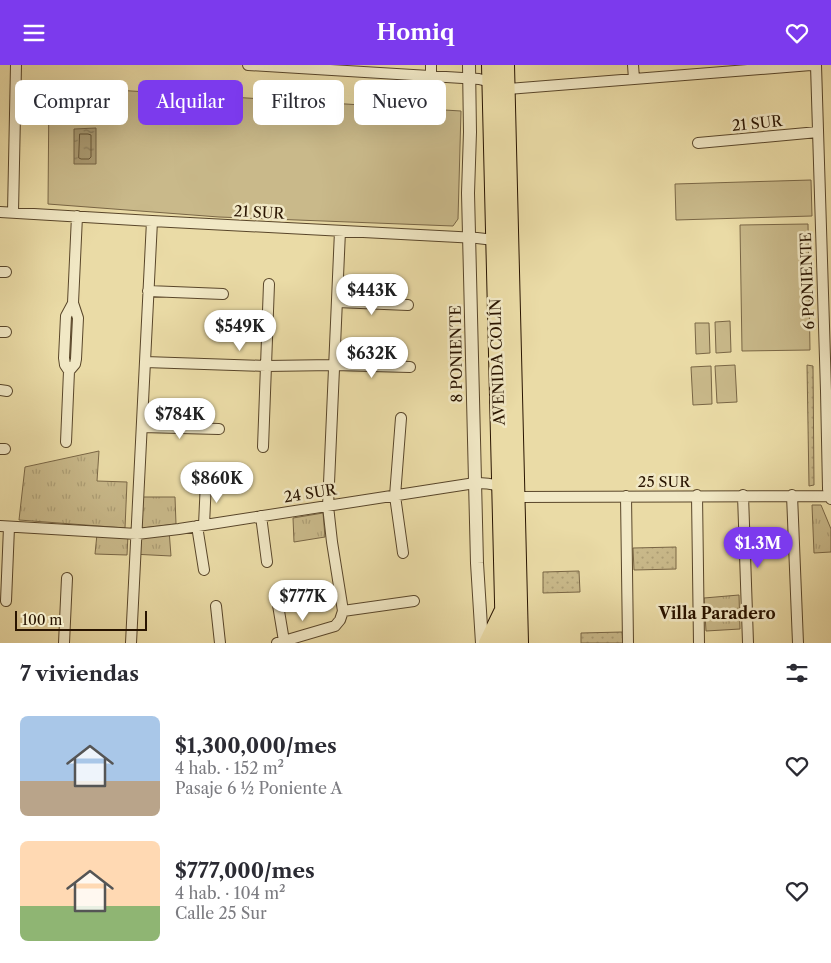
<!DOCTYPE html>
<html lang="es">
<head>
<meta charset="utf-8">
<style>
  :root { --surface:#fff; --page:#f2f2f3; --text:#2b2b33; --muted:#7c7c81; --accent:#7c3aed }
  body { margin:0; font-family:"Libre Caslon Text",serif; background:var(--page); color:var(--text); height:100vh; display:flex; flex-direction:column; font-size:19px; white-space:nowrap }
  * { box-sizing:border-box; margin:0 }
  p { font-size:16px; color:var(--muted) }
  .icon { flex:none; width:28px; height:28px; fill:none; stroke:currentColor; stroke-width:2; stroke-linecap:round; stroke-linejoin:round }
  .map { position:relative; height:578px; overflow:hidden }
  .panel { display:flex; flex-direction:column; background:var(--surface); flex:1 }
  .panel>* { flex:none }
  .banner { position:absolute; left:15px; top:15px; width:500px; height:45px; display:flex; gap:10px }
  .scale { position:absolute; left:15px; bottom:12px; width:132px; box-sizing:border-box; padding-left:5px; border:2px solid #291400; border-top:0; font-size:14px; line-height:18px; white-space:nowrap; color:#291400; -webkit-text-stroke:4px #f1e8c5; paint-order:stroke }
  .price { position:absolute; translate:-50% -42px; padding:0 11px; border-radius:18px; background:#fff; color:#222; font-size:16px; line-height:32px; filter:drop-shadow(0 1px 2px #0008) }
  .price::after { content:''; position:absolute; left:50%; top:30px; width:15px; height:11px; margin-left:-8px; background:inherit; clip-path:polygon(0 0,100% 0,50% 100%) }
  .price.current { background:var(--accent); color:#fff }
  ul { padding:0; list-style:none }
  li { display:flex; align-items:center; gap:15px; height:125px; padding:0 20px }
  li span { display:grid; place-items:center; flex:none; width:140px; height:100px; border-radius:8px; color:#555 }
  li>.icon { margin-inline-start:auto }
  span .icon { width:60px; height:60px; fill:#fffc; stroke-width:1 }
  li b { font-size:21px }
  h2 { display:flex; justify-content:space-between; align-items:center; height:60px; padding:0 20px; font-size:21px }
  .chip { padding:0 18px; border-radius:8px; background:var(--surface); box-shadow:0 5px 20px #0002; font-size:18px; line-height:45px }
  .chip.current { background:var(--accent); color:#fff }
  header { display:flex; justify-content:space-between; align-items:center; height:65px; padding:0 20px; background:var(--accent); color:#fff; font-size:22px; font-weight:700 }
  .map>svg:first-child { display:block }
  .grass { fill:url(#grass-dots); stroke:#796645 }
  .park { fill:url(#park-tufts); stroke:#796645 }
  .pitch { fill:#c9b98a; stroke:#796645 }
  .water { fill:url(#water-ripples); stroke:#756342 }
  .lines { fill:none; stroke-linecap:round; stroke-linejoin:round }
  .shore { stroke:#685637; stroke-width:1 }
  .minor-casing { stroke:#59462a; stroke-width:12 }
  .tertiary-casing { stroke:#59462a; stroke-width:14 }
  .primary-casing { stroke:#291400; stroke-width:18 }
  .minor { stroke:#f1e8c5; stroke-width:10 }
  .tertiary { stroke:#f1e8c5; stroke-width:12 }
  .primary { stroke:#eadba6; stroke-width:16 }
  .labels { text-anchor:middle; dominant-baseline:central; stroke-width:5; stroke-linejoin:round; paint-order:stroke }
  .street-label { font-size:15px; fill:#291400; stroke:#f1e8c5 }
  .neighbourhood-label { font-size:16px; font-weight:bold; fill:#291400; stroke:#f1e8c5 }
</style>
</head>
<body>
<header><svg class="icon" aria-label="menu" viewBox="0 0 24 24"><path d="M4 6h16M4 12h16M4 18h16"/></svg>Homiq<svg class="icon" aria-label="heart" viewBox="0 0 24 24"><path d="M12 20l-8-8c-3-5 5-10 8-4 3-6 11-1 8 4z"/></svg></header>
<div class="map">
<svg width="831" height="578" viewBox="0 0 831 578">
  <defs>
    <pattern id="grass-dots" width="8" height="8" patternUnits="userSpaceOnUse" patternTransform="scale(1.25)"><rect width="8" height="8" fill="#c9b98a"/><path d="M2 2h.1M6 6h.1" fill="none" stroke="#ad9e75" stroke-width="1.8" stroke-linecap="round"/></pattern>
    <pattern id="park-tufts" width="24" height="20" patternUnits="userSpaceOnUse" patternTransform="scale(1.25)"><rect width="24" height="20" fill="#c9b98a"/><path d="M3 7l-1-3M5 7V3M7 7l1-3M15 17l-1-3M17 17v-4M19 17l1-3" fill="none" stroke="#ad9e75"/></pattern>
    <pattern id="water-ripples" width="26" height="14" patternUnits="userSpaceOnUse" patternTransform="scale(1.25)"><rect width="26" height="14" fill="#a8976e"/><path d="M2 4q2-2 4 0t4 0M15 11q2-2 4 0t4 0" fill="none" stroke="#897a58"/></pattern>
  </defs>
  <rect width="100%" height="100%" fill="#eadba6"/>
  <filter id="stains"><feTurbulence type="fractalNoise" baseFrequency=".004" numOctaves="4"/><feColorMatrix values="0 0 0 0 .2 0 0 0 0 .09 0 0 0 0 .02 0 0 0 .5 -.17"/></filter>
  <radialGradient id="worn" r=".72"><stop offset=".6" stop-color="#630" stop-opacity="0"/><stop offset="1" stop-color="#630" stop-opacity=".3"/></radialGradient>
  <!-- grass -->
  <path class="grass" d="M807,300L813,301L814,420L809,421Z
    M676,482V504L634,505L633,483Z
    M579,506L580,527L543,528V507Z
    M622,567L623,578H581V568Z"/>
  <!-- park -->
  <path class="park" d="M99,386L97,416L127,417L125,463L19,455L25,402Z
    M135,432H175L176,459L134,464Z
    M812,440H821L831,464V487L814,488Z
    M323,448L325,472L294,477L293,453Z
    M169,465L171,491L132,489V470Z
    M97,469L128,470L127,490L95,489Z
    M739,530L740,564L706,566L704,533Z"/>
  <!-- pitch -->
  <path class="pitch" d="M49,21L461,46L458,154L453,161L219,152L48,139Z
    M811,115L812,151L676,155L675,119Z
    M808,159L810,285L742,286L740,160Z
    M730,256L731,287L716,288L715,257Z
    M695,258H709L710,288L696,289Z
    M735,300L737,337L717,338L715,301Z
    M711,301L712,339L693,340L691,302Z"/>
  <!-- water -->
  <path class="water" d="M96,63V99H74V64Z"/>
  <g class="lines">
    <!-- shore -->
    <path class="shore" d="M80,69H88L91,70V92L89,94H81L79,93Z"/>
    <!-- minor casing -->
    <g class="minor-casing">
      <path id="minor" d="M248,0L479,14L491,17L507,24L811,0
        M431,0V11
        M633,0L634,14
        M816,0L826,326L828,424L831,434
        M698,78L818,67
        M0,147L152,156L477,173L494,175L498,177
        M13,147L16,0
        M0,207H6
        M148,226L223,229
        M337,237L408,240
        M0,267H6
        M145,297L266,301L334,300L410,302
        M69,306L75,299L76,294L78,253L73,238
        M0,325L7,326
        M401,353L395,431L403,488
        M142,362L219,364
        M66,377L69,306L65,300L64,293L66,251L73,238L77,151
        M263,382L269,219
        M0,384H5
        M697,430L699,578
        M743,430L748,578
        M792,430L798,578
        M626,431L628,578
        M261,451L267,497
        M204,460L206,416
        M0,461L137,469L179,464L475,418C496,418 500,421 517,432L831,431
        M197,461L204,505
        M276,528L284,576
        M6,536L9,462
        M216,541L220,578
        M343,546L414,536
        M64,578L67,513
        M131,578L152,156
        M277,578L335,561L340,555L343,546L332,477L328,441L340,166"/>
    </g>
    <!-- tertiary casing -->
    <g class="tertiary-casing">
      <path id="tertiary" d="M469,0L470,67L468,128L477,498L482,578"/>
    </g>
    <!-- primary casing -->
    <g class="primary-casing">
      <path id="primary" d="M490,0L504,578
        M506,0L520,578
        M487,578L502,547"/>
    </g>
    <!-- minor -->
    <use href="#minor" class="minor"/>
    <!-- tertiary -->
    <use href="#tertiary" class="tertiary"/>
    <!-- primary -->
    <use href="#primary" class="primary"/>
  </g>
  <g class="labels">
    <!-- street labels -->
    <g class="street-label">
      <text transform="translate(757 58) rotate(-6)">21 SUR</text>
      <text transform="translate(259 147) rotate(3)">21 SUR</text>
      <text transform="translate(807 216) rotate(-92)">6 PONIENTE</text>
      <text transform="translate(456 289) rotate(-91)">8 PONIENTE</text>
      <text transform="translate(497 297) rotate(-92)">AVENIDA COLÍN</text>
      <text x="664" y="416">25 SUR</text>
      <text transform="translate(310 428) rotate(-9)">24 SUR</text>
    </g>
    <!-- neighbourhood labels -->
    <g class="neighbourhood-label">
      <text x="717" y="548">Villa Paradero</text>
    </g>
  </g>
  <rect width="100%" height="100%" filter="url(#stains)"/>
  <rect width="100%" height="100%" fill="url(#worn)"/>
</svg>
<div class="scale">100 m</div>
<b class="price" style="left:372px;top:251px">$443K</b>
<b class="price" style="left:240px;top:287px">$549K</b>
<b class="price" style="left:372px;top:314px">$632K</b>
<b class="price" style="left:180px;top:375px">$784K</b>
<b class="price" style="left:217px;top:439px">$860K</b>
<b class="price current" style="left:758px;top:504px">$1.3M</b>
<b class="price" style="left:303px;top:557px">$777K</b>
<div class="banner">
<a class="chip">Comprar</a>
<a class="chip current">Alquilar</a>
<a class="chip">Filtros</a>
<a class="chip">Nuevo</a>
</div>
</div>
<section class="panel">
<h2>7 viviendas<svg class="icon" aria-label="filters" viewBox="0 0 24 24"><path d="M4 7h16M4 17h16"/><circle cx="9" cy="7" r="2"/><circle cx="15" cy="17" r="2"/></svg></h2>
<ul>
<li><span style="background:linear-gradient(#a9c7e8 65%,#b9a48a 0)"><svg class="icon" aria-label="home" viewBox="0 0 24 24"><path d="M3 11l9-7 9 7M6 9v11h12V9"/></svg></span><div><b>$1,300,000/mes</b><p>4 hab. · 152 m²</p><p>Pasaje 6 ½ Poniente A</p></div><svg class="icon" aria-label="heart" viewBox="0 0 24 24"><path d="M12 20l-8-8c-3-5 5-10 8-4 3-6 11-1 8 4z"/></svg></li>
<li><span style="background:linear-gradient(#ffd9b3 65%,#8fb573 0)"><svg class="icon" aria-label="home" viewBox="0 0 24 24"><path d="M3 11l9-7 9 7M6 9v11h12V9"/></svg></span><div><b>$777,000/mes</b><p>4 hab. · 104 m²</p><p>Calle 25 Sur</p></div><svg class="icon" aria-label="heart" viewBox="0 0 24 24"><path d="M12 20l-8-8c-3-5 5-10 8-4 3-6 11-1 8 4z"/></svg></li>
</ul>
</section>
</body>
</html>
